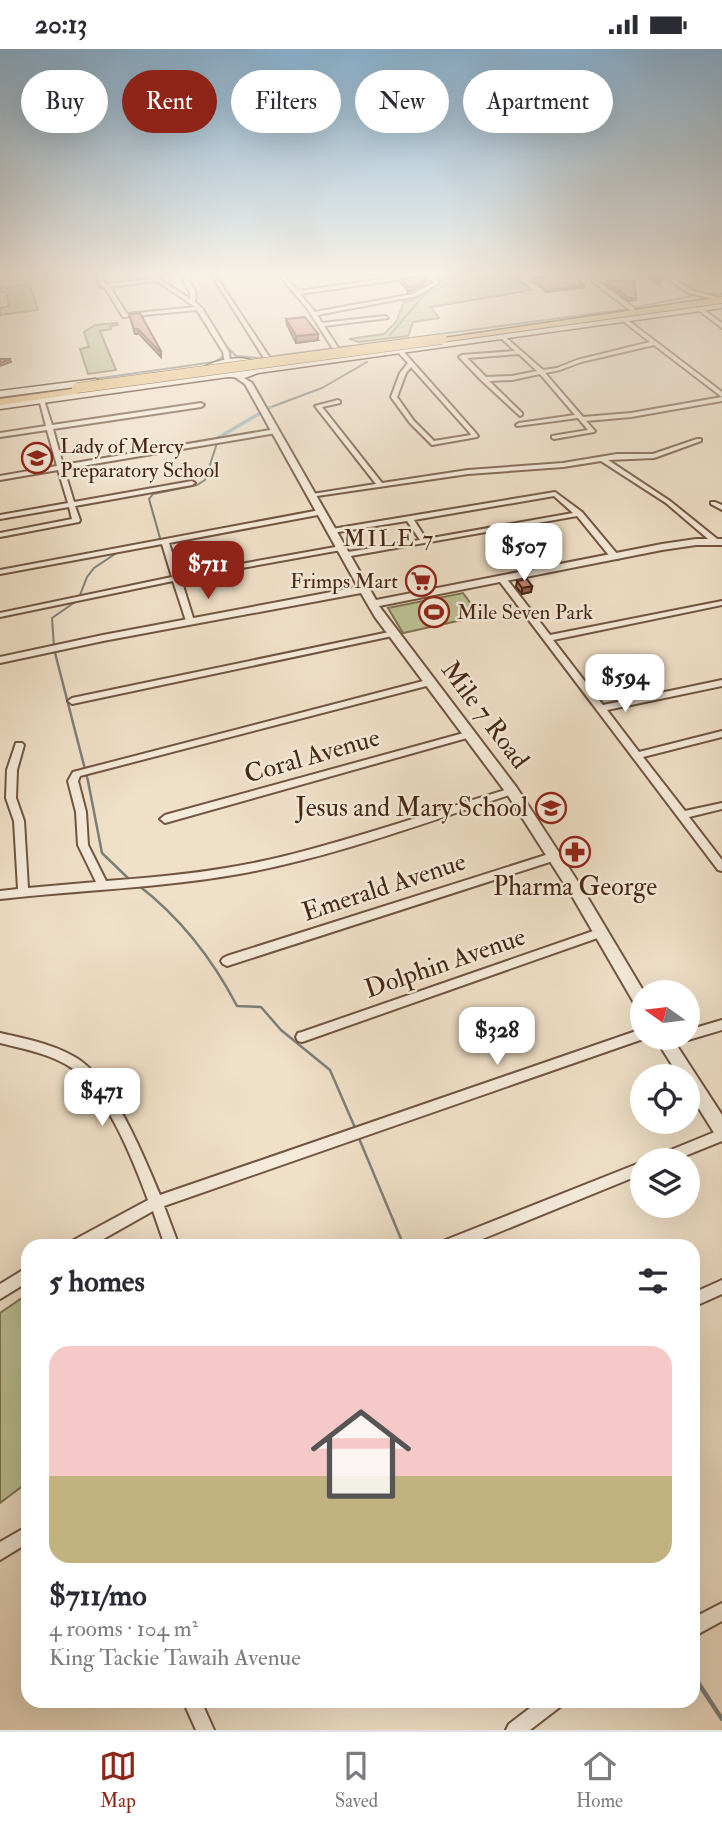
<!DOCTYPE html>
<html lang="en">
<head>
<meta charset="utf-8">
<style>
  :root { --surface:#fff; --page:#f2f2f3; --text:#2b2b33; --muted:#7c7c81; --line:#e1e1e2; --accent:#8f2418 }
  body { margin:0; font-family:"IM FELL Double Pica",serif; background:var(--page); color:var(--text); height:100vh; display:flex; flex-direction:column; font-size:26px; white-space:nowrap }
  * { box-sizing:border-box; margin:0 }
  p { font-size:23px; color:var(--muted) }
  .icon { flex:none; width:38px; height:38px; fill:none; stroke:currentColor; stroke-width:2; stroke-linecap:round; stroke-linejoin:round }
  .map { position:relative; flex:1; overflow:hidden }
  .side { position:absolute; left:21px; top:1190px; width:679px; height:469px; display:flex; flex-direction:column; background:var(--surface); border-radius:21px; box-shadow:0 7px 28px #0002 }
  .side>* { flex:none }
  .top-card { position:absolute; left:21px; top:21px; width:681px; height:63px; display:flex; gap:14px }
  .needle { width:46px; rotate:284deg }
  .controls { position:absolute; left:630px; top:931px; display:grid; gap:14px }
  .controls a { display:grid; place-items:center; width:70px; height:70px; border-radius:50%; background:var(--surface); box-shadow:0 7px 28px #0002; font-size:35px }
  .price { position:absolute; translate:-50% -60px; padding:0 16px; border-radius:14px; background:#fff; color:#222; font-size:23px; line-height:46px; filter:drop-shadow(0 2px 4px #0008) }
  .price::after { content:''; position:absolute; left:50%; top:42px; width:21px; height:16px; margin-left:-10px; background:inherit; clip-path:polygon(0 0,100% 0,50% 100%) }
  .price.selected { background:var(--accent); color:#fff }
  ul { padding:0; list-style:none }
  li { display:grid; align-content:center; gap:14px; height:371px; padding:0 28px }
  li+li { border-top:2px solid var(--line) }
  li span { display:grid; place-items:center; height:217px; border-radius:21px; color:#555 }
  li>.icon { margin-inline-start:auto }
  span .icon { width:126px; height:126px; fill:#fffc; stroke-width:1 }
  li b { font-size:30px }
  h2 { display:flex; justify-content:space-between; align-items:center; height:84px; padding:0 28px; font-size:30px }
  .chip { padding:0 24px; border-radius:32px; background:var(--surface); box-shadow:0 7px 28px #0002; font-size:24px; line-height:63px }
  .chip.selected { background:var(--accent); color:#fff }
  .status { display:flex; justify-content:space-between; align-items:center; height:49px; padding:0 35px; background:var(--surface); direction:ltr }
  .status svg { height:19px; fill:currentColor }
  .tab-bar { display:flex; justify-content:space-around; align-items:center; height:98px; border-top:2px solid var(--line); background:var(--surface); font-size:19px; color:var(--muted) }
  .tab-bar a { display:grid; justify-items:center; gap:4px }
  .tab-bar .selected { color:var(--accent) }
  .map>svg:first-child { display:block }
  .green { fill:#bbc295; stroke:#817454; stroke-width:2 }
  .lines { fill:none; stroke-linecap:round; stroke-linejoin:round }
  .stream-far2 { stroke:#7b7f7b; stroke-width:2 }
  .stream-far1 { stroke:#7b7f7b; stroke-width:2.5 }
  .stream { stroke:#7b7f7b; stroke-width:4.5 }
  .canal { fill:#9ebac0; fill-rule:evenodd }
  .minor-casing { stroke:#715441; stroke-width:4 }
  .tertiary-casing { stroke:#715441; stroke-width:4 }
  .secondary-casing { stroke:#472614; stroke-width:3 }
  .trunk-casing { stroke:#472614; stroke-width:3 }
  .minor { fill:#f5ebdb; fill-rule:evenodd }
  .tertiary { fill:#f5ebdb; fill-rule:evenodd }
  .secondary { fill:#f5ebdb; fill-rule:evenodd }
  .trunk { fill:#e8c084; fill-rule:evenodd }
  .trunk-bridge-casing { stroke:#472614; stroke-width:11; stroke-linecap:butt }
  .trunk-bridge { stroke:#e8c084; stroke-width:10 }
  .wall { fill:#b37265; stroke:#472614; stroke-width:2 }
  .shaded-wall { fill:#925c53; stroke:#472614; stroke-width:2 }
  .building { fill:#d08476; stroke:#472614; stroke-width:2 }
  .labels { text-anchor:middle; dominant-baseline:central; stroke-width:5; stroke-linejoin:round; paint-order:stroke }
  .far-poi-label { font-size:21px; fill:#472614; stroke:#f5ebdb; text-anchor:start }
  .far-neighbourhood-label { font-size:23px; letter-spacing:2px; fill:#472614; stroke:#f5ebdb }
  .street-label { font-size:26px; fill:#472614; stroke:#f5ebdb }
  .poi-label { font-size:26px; fill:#472614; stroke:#f5ebdb; text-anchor:end }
</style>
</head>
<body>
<div class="status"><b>20:13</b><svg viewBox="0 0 49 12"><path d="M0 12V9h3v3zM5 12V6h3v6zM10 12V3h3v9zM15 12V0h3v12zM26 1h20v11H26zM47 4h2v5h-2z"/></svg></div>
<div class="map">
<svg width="722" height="1681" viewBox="0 0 722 1681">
  <rect width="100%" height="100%" fill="#f0e0c8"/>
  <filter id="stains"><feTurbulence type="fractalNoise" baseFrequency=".00286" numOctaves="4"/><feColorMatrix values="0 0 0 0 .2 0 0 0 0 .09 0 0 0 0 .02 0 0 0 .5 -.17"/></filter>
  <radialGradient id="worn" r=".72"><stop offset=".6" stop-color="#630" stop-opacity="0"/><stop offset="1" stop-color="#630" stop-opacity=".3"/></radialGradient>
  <!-- green -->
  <path class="green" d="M428,224H511L532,241L431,258L439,269L413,273L408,287L359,293L349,290L384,285L396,273L404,253L413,251L450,226L440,228Z
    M26,236L30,238L38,261L0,266V259L9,257L6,243H0V239Z
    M117,274L118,276L110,277L111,280L100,282L116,321L88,325L80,300L89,298L84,283L95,276Z
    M463,544L480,567L403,584L388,559Z
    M28,1245V1433L0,1454V1264Z"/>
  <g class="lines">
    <!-- stream-far2 -->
    <path class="stream-far2" d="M275,224L292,244
      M389,224L394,229
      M656,224L691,247
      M668,224L701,244L722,245
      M390,286L424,246L443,237L458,224
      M226,297L236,307L260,309L629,260L691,247
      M59,335L214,313L224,307
      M271,358L322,339L367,313
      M158,493L160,489L149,450L153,445L197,436L205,431L219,388
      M54,598L52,569L78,551L87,528L94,519L118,503"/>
    <!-- stream-far1 -->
    <path class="stream-far1" d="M53,596L88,732L102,804L130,831
      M138,836C181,869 212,909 237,957L261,958L281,981L330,1021L356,1081
      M358,1087L404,1197"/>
    <!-- stream -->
    <path class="stream" d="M693,1626L722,1670"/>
    <!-- canal -->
    <path class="canal" d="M269,357L274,358L221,389L216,388Z"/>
    <!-- minor casing -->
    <g class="minor-casing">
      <path id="minor" d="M145,224H150L190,250V244L183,231L189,224H193L189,231L196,244L195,253L202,259L229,303L230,315L225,314L223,303L197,261L123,268L105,239L100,237L97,229L102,228L105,235L153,230ZM157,232L195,258L127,265L110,238Z
        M277,224H304L302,225L284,227L298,242L425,224L440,233L417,247L317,266L322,274L385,267L388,269L324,277L339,300L336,302L333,300L307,259ZM424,227L434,233L413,245L315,263L300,245Z
        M587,224H591L598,232L634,259V261H630L594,234Z
        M660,224H665L692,242L717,248L714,250L688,244Z
        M211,225L215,226L270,309L269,310L264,309Z
        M700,258L722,274V279L698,261Z
        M625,269L722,343V348L654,296L581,313L560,321L545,324L583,368L631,364L722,348V352L631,368L586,372L595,382L594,383L554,390L552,389V387L588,381L578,369L517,377L516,376L519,374L575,366L540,325L512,331L489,332L522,364V366L520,367L481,331L459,308L462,306L515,302L501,289L500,288L503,286L543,321L557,319L577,311L650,293L623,272ZM519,305L537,322L512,327L486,328L467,309Z
        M398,301H402L474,382L478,387L477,388L432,396L410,374L391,348L400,324L408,314L398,303ZM411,318L470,384L471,386L434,392L414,372L397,348L406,324Z
        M39,350L44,351L52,376L201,354L204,356L201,358L53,380L63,416L276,380L279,382L276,384L64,420L74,453L192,432L195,434L192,436L75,457L80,471L79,473L0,488V484L72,470L69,458L0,470V466L68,454L58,421L0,431V427L57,417L47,381L0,388V384L46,377Z
        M338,351L340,352V354L322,358L382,434L468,421L563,414L617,405H653L697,390H701V392L654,409L608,411L670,452L721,493L714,495L666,454L601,412L563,418L468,425L310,448L309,447L312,445L376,435L315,357Z
        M555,443L582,463L618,506V510H612L577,467L345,508L341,506L342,504L420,491L407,472L332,484L328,482L332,480ZM554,447L573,464L426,490L414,471Z
        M711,453H715L722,456V461L711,455Z
        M320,461H323V465L169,494L179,526L341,497L345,499L341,501L181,530L194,572L193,574H190L186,572L173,532L0,568V564L172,528L162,495L0,525V521Z
        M500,529H506L550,586L722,552V556L553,591L603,656L722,631V637L607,661L639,703L722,682V688L643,708L685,762L722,754V760L689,768L722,811V822L718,821L500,533Z
        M394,582H397V586L72,655L68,652L72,649Z
        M431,630L434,631V635L80,727L78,732L86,763L88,796L106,832C165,828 223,822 281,808C359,789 435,762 512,739L517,742L515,744C424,774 333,808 239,825C160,839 80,841 0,850V842L18,840L14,772L6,749L7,721L16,694H22L24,696L17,721L16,749L24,772L28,839L96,833L78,796L76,763L68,732L73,723Z
        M471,682L476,685L474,687L165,774L160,770L165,766Z
        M555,803L559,804L560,807L559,810L227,917L223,915L221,912L223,909L227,907Z
        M602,879L606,880L607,883L606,886L302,993L298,992L296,988L298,984L302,983Z
        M722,971V981L688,991L683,989H688V981Z
        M642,980V989H646L164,1157L179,1197H165L153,1162L91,1197H70L72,1192L148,1151C133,1111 107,1044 72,1019C51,1005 24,1000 0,994V984C27,990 58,996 81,1012C116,1038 143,1106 160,1146Z
        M722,1080V1092L675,1111H655L656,1107Z
        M642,1113V1125L465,1197H441L443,1192Z
        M28,1218V1233L0,1250V1235Z
        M722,1231V1245L693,1258V1244Z
        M28,1477V1494L0,1511V1493Z
        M722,1554V1572L693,1588V1569Z
        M183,1652H201L214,1681H196Z
        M539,1652H563L560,1658L530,1681H506L509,1675Z"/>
    </g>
    <!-- tertiary casing -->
    <g class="tertiary-casing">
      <path id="tertiary" d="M236,324L252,334L376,551L662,495L696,490H722V496H696L662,501L379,557L517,739L582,839L644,943L642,960L637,959L572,847L507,745L375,568L361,544L103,592L0,614V608L103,586L358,538L245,335L232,326Z
        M655,989H672L722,1066V1089L716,1087L688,1042V1027H679Z"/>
    </g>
    <!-- secondary casing -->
    <g class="secondary-casing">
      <path id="secondary" d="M722,255V259L258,324L245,329L228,328L0,360V354L252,320L251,316L242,314L208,321L204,318C218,310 251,303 262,319Z
        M95,330L98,331V335L0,348V342Z"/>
    </g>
    <!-- trunk casing -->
    <g class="trunk-casing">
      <path id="trunk" d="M722,248V254L442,293L437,290Z
        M79,339L83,340V344L0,356V350Z"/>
    </g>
    <!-- minor -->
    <use href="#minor" class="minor"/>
    <!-- tertiary -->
    <use href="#tertiary" class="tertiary"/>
    <!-- secondary -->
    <use href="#secondary" class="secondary"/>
    <!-- trunk -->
    <use href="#trunk" class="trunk"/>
    <!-- trunk-bridge casing -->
    <g class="trunk-bridge-casing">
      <path id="trunk-bridge" d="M77,339L442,290"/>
    </g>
    <!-- trunk-bridge -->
    <use href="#trunk-bridge" class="trunk-bridge"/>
  </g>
  <!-- wall -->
  <path class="wall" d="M642,224H659L663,227L659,235Z
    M400,229L426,231L422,237L407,243V240L400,233Z
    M532,229L584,236V238L546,243L532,232Z
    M607,232L636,249V251L629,252L606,235Z
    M129,265L161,302V308L139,285H135Z
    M286,270L318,291L296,294L287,276Z
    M517,532L532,537L531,543L522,545L516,538Z"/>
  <!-- shaded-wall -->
  <path class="shaded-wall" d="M426,227V231L422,237L407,243V239Z
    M584,236V238L546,243L547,241Z
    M134,280H138L139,285H135Z
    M318,285V291L296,294V287Z
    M10,310L11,313L0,317V314Z
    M532,537L531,543L522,545V539Z"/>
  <!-- building -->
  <path class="building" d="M569,224L584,236L547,241L532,229Z
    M646,224H659L663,227L659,232Z
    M426,227L422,233L407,239L408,237L400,229Z
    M607,232H634L636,249H629Z
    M140,264L161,302L160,303L138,280H134L129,265Z
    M305,268L318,285L296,287L286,270Z
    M0,310H10L0,314Z
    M527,530L532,537L522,539L517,532Z"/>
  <!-- sky -->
  <linearGradient id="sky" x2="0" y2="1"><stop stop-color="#8ab6d8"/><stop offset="0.49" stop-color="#f8f1e6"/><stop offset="1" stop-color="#f8f1e6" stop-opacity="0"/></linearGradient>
  <rect width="722" height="459" fill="url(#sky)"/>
  <!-- icons -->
  <defs>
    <g id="school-ring" transform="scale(1.575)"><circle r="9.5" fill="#f5ebdb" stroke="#8f2418" stroke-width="1.5"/><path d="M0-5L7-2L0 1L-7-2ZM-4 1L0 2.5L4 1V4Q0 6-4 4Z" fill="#8f2418"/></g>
    <g id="supermarket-ring" transform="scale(1.575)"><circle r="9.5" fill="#f5ebdb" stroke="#8f2418" stroke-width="1.5"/><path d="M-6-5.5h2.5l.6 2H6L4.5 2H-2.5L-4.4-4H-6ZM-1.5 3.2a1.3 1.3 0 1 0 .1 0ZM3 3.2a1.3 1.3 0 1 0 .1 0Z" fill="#8f2418"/></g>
    <g id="stadium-ring" transform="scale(1.575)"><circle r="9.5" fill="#f5ebdb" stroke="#8f2418" stroke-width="1.5"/><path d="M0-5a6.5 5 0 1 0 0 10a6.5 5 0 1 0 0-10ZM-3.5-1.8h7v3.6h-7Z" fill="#8f2418"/></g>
    <g id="pharmacy-ring" transform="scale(1.575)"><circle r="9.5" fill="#f5ebdb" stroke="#8f2418" stroke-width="1.5"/><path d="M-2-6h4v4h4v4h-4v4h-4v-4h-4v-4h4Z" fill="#8f2418"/></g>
  </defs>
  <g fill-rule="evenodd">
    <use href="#school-ring" x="37" y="409"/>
    <use href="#supermarket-ring" x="421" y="532"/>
    <use href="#stadium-ring" x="434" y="563"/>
    <use href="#school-ring" x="551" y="759"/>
    <use href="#pharmacy-ring" x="575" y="803"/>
  </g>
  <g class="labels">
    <!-- far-poi labels -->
    <g class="far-poi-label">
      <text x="60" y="397">Lady of Mercy<tspan x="60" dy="24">Preparatory School</tspan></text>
      <text x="398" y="532" text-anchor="end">Frimps Mart</text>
      <text x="457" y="563">Mile Seven Park</text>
    </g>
    <!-- far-neighbourhood labels -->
    <g class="far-neighbourhood-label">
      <text x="389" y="489">MILE 7</text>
    </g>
    <!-- street labels -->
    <g class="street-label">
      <text transform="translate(485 666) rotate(53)">Mile 7 Road</text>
      <text transform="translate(312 707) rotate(-16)">Coral Avenue</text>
      <text transform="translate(384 838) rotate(-18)">Emerald Avenue</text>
      <text transform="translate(445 914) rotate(-19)">Dolphin Avenue</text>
    </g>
    <!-- poi labels -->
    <g class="poi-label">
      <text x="528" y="759">Jesus and Mary School</text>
      <text x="575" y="838" text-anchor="middle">Pharma George</text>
    </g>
  </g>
  <rect width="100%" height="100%" filter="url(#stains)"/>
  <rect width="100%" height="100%" fill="url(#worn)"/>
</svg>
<div class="controls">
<a><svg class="needle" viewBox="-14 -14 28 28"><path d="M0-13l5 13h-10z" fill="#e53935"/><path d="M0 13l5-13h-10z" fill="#7c7c81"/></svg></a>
<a><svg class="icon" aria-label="locate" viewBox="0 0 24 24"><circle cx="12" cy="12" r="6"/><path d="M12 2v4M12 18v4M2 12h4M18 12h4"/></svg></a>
<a><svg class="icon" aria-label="layers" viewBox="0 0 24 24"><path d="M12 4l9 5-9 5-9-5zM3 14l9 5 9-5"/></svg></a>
</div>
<b class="price" style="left:524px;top:534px">$507</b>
<b class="price selected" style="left:208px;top:552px">$711</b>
<b class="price" style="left:625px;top:665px">$594</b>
<b class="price" style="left:497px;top:1018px">$328</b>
<b class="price" style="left:102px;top:1079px">$471</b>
<div class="top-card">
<a class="chip">Buy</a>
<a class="chip selected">Rent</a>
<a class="chip">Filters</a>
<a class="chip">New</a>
<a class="chip">Apartment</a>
</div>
<section class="side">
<h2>5 homes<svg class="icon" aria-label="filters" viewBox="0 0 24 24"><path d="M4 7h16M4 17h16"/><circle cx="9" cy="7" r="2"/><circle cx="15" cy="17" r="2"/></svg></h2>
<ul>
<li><span style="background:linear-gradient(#f6c9c9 60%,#c2b280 0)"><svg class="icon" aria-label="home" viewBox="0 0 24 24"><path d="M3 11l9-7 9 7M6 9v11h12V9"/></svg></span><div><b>$711/mo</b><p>4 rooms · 104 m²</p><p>King Tackie Tawaih Avenue</p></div></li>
</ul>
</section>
</div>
<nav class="tab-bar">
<a class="selected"><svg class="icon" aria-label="map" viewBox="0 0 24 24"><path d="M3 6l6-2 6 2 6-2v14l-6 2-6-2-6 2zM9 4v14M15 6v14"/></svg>Map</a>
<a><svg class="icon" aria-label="saved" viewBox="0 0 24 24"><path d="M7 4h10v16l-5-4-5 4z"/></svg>Saved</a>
<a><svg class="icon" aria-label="home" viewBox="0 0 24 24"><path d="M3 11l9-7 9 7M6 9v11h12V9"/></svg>Home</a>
</nav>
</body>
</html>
